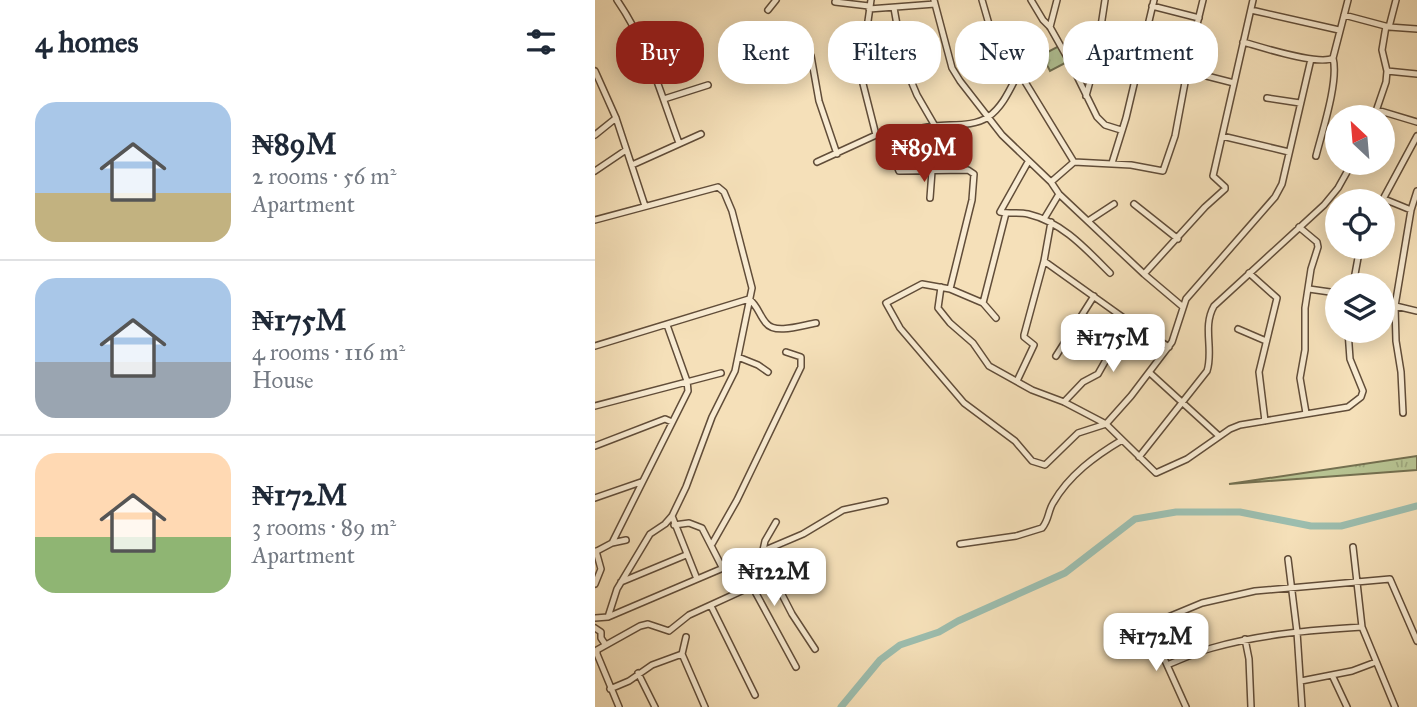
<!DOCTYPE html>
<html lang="en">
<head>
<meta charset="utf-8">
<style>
  :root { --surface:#fff; --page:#f6f6f7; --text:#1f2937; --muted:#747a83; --line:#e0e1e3; --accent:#8f2418 }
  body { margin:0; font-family:"IM FELL Great Primer",serif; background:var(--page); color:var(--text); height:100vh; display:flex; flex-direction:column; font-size:26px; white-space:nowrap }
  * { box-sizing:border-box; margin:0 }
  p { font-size:23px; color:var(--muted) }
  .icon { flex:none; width:38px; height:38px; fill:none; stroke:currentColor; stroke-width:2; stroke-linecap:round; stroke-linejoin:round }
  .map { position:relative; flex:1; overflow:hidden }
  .sheet { display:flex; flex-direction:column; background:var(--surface); width:595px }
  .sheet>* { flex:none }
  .top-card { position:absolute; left:21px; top:21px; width:665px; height:63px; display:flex; gap:14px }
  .needle { width:46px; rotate:334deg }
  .tools { position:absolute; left:730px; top:105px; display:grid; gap:14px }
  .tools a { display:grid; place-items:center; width:70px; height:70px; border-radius:50%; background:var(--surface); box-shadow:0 4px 18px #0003; font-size:35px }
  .price { position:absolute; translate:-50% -60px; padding:0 16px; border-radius:14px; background:#fff; color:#222; font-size:23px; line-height:46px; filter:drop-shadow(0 2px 4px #0008) }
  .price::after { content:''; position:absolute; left:50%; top:42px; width:21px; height:16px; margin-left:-10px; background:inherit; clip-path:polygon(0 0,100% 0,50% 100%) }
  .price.active { background:var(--accent); color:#fff }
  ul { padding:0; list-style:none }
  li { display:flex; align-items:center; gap:21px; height:175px; padding:0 35px }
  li+li { border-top:2px solid var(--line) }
  li span { display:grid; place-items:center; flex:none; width:196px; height:140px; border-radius:21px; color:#555 }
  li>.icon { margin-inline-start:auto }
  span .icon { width:84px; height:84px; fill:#fffc; stroke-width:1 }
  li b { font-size:30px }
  h2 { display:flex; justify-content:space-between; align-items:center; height:84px; padding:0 35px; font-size:30px }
  .pill { padding:0 24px; border-radius:28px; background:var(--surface); box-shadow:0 4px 18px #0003; font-size:24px; line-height:63px }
  .pill.active { background:var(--accent); color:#fff }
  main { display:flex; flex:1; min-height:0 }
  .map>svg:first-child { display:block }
  .grass { fill:url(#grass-tufts); stroke:#747050; stroke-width:2 }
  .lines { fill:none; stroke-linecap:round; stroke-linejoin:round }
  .river { stroke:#9cbdae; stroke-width:7 }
  .minor-casing { stroke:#614d39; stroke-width:8 }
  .minor { stroke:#f8ebd2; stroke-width:5 }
</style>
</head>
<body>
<main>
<section class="sheet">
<h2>4 homes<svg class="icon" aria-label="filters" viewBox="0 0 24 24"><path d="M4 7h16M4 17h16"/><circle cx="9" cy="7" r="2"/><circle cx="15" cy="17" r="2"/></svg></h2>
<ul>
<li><span style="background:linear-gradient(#a9c7e8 65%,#c2b280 0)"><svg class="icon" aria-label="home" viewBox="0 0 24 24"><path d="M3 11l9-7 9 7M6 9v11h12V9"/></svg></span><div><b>₦89M</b><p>2 rooms · 56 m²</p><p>Apartment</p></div></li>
<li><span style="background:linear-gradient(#a9c7e8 60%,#9aa5b1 0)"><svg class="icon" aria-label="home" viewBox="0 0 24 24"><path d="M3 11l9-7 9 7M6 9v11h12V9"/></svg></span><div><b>₦175M</b><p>4 rooms · 116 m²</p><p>House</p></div></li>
<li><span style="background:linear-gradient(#ffd9b3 60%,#8fb573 0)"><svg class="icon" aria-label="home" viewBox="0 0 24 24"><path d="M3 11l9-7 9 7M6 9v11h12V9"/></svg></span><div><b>₦172M</b><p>3 rooms · 89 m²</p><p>Apartment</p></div></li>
</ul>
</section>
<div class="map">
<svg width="822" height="707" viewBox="0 0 822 707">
  <defs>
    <pattern id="grass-tufts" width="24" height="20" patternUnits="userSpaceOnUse" patternTransform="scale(1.75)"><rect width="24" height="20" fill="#b7c392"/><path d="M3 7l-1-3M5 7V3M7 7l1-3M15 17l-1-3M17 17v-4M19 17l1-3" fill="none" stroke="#9ea77d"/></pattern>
  </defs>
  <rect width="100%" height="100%" fill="#f5e0b9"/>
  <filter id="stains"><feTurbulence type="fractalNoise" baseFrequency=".00286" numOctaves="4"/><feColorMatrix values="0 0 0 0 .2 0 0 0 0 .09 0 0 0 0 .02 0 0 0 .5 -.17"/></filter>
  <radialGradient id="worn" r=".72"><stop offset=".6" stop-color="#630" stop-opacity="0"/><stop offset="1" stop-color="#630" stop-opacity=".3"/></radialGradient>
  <!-- grass -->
  <path class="grass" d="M464,46L472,62L455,71L447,55Z
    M822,456V470L634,484Z"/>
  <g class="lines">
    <!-- river -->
    <path class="river" d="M246,707L285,660L305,645L344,632L363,621L470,573L540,519L581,512H645L716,526H746L822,506"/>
    <!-- minor casing -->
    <g class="minor-casing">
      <path id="minor" d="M22,0C53,45 65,92 84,143
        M276,0L272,28L263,64L281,135
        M339,0L357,68L365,81L407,135L456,182L464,194L549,274L588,307
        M387,0L398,38L424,72L479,162
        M436,0L448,20L455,27L477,66L502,117L510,125L526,130
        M240,2L274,6
        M557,6L604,18
        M299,8L309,64L322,95L340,126
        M274,9L340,4
        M173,10L181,0
        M656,10L744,30
        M749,15L794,27L822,29
        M455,27L462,0
        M794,27L801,0
        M648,42C666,47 724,66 738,58
        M216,56L224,101L242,154
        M0,71L21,118L50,206
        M592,71L639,83
        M792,71L822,74
        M491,96L501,59L510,0
        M672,98L705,103
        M69,99L113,85
        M782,110L822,122
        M779,117L791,82L792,71L787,50L791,26
        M0,135L21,118
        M290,135L304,171L373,170L379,174L377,200L355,289
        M627,136L694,152
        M721,156C727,132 744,81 738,58L753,0
        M222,162L281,135C300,136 320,128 340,126C356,124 379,127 393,117C408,107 416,87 424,72
        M433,162L405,212C414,214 424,212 433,214C467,222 491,249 515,273
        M517,163L531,118L559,0
        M37,165L106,134
        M0,171L31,150
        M456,182L479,162L536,165L568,171L580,136L597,45L608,0
        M335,198L337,171
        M789,199L816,210
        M787,201L822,136
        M539,204L583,239
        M449,219L464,194
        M0,220L123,187L129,192L137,211L157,288L140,371L117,417L91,487L77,516L70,524L55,534L22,589L13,617
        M493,221L519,204
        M704,227L722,242L723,247L716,269L710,308V350L705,378L711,413
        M449,261L533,321L574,347
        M654,273L682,298L664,372L670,421
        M549,274L610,207L630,189V187L618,176L658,0
        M758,285L765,247
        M346,287L343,308L355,323L378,343L394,366L437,390L469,402L511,424L561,473L592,459L635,429L645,425L753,407L766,397L768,391L755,359L753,331
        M714,289L742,293
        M388,303L355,289L327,284L291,303L305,328L369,403L420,441L437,461L450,465L483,433L511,424L536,396L577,342L591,299L680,197L687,184L716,59
        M788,303L822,311
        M401,318L388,303L411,213
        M643,329L671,341
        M0,346L154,299C163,306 164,315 171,323C180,335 208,325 221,323
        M461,356L499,296
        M143,357L163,365L173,372
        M555,373L624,436
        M422,381L439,345L429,337V335L449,261L456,222
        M469,402L488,382L503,374L533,321
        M0,406L126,373
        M808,413L806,372L801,341L800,306L816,210L822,191
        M0,446L70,419L77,422
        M544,457L612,371C619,350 607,327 619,306L729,205L743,188L757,163
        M0,498L46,482
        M77,516L102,579
        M79,525L94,523L107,528L127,567
        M17,543L31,540
        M117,544L142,500L206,367V357L191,352
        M365,544L421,536L447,528C454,520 453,511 458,503C474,475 500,456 527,440
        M758,547L767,627L800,707
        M168,550L170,541L181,522
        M0,552L17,543L93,391L92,381L72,325
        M165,552L197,614L220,649
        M693,559L702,632L707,707
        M26,582L91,555
        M0,584L6,569L1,551
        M157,586L201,667
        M116,606L160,695
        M0,618L13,617L208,534L248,510L290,501
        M0,628L6,632V638L10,644
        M91,637L87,654L110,707
        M650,639L654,659L656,707
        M572,665C587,659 602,652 617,648C666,634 717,630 767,627
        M43,673L60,707
        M737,675L752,707
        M706,681L757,671L781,662
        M15,689L34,681L57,665L87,654
        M24,707L2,654V650L45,626L53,624L74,631L94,615L177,577
        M591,707L554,625L607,603L660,591L795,579L822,641"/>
    </g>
    <!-- minor -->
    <use href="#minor" class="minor"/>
  </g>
  <rect width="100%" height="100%" filter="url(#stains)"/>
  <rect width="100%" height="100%" fill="url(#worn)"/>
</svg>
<div class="tools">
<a><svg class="needle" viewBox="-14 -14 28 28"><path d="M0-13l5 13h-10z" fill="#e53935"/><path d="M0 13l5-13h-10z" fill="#747a83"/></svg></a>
<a><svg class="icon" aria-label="locate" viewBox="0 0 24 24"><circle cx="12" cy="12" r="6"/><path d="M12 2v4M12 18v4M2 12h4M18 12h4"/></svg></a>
<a><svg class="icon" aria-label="layers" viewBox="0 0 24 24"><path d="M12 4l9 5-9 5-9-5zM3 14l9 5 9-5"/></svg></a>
</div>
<b class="price active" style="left:329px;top:184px">₦89M</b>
<b class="price" style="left:518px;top:374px">₦175M</b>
<b class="price" style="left:179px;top:608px">₦122M</b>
<b class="price" style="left:561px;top:673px">₦172M</b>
<div class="top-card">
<a class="pill active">Buy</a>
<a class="pill">Rent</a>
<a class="pill">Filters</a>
<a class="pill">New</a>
<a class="pill">Apartment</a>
</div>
</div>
</main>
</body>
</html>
